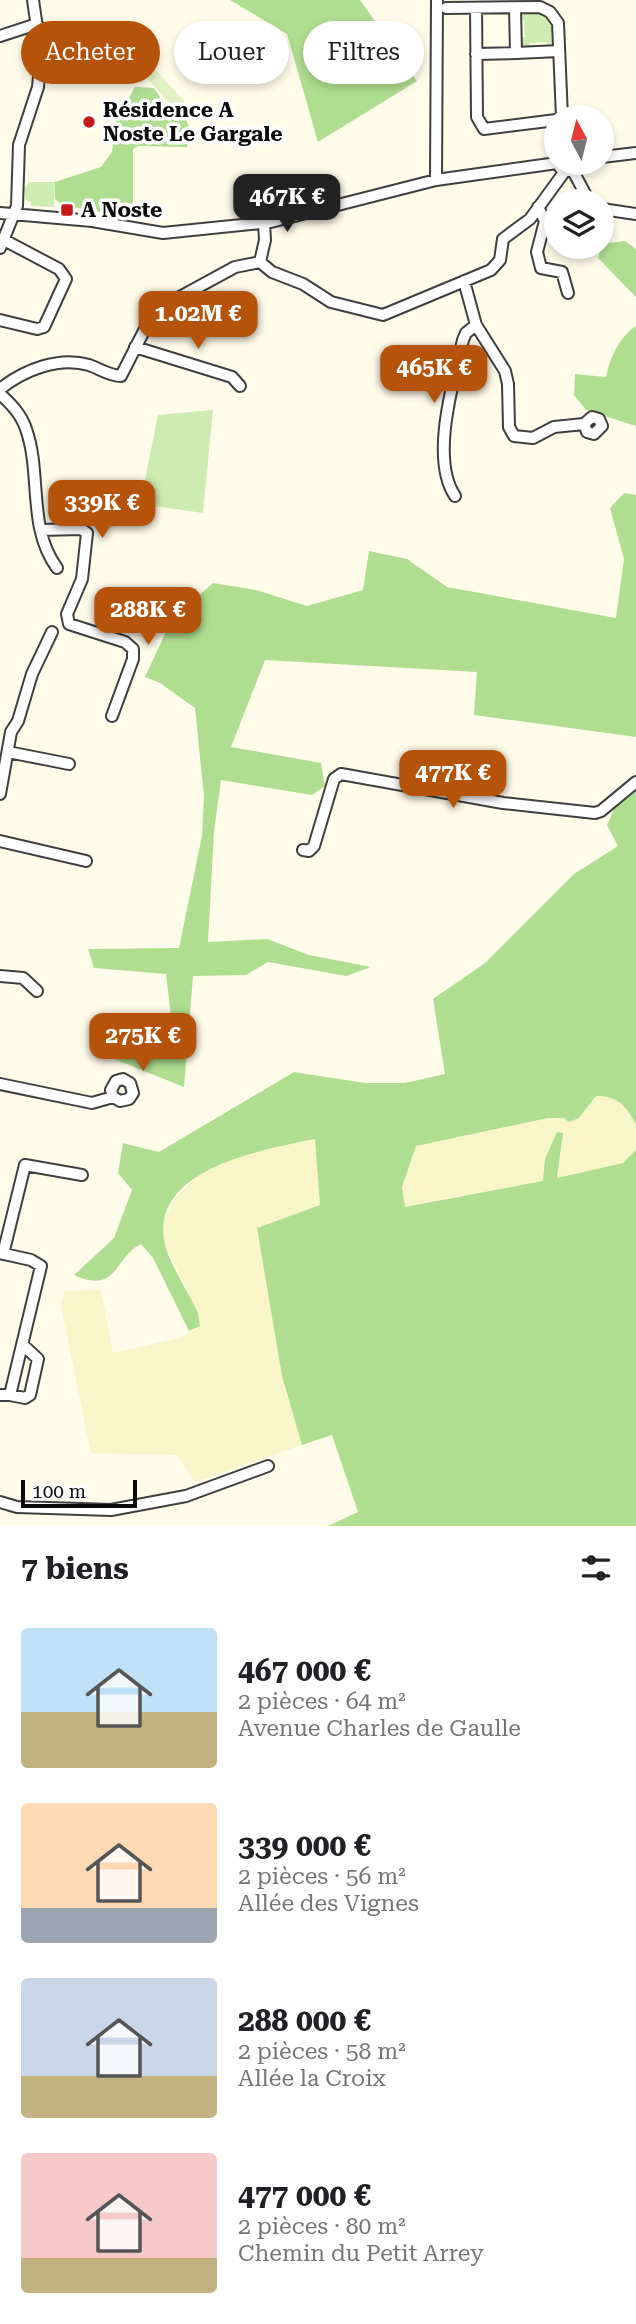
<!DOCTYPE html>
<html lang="fr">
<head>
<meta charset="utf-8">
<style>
  :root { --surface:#fff; --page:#f6f6f6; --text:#202124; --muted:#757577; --accent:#b45309 }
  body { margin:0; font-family:"Roboto Serif",serif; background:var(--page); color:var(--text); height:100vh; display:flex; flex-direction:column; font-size:26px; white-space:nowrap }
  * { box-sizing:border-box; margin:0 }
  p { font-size:23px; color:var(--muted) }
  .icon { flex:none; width:38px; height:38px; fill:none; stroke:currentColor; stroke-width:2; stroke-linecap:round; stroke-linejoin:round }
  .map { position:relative; height:1526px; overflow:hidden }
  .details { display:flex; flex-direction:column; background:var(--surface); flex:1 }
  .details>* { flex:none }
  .banner { position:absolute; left:21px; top:21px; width:595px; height:63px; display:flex; gap:14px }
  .needle { width:46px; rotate:353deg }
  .controls { position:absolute; left:544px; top:105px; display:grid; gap:14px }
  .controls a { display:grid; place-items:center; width:70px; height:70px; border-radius:50%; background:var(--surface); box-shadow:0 4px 10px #0003; font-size:35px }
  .scale { position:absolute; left:21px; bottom:18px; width:116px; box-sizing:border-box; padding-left:7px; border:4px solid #0c0c0c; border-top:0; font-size:19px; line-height:24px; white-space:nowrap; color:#0c0c0c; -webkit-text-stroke:5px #fff; paint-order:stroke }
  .price { position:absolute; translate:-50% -60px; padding:0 16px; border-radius:14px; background:var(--accent); color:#fff; font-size:23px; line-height:46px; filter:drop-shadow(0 2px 4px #0008) }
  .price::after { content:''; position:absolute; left:50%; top:42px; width:21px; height:16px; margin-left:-10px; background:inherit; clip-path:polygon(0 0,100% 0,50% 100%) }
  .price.current { background:#222; color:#fff }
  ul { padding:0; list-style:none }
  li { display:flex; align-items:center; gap:21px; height:175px; padding:0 21px }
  li span { display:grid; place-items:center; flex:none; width:196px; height:140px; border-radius:7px; color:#555 }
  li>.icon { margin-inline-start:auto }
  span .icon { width:84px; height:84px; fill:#fffc; stroke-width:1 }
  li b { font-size:30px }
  h2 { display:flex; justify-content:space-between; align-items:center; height:84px; padding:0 21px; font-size:30px }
  .tag { padding:0 24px; border-radius:32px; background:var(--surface); box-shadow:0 4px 10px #0003; font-size:24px; line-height:63px }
  .tag.current { background:var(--accent); color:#fff }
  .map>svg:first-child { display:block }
  .farmland { fill:#f7f5c9 }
  .green { fill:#cdecb2 }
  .forest { fill:#afde90 }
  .pitch { fill:#e0f2c4 }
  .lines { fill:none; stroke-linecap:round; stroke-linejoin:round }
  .minor-casing { stroke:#3f3f3f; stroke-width:14 }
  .minor { stroke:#fff; stroke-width:10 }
  .poi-dot { fill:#c51b1c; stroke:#fff; stroke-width:2.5 }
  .labels { text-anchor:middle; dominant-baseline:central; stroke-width:7; stroke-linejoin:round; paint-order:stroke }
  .poi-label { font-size:21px; font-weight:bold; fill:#0c0c0c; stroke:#fff; text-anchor:start }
</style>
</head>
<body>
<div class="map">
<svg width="636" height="1526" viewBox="0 0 636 1526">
  <rect width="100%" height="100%" fill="#fffcea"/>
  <!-- farmland -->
  <path class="farmland" d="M596,1096H607L626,1104L636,1124V1150L624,1163L557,1178L562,1148L545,1159L544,1181L404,1207L402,1187L416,1146L548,1118H579Z
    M316,1138L320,1205L257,1228L282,1376L302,1445L195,1482L177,1455L91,1453L61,1306L65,1291L101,1290L113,1353L180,1338L200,1326L198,1313L164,1243L163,1221L176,1197L201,1173L238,1155Z"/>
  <!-- green -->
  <path class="green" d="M518,12H543L552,22L553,48H548L547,42L530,43V48H524L519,37H525L524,20H518Z
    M29,182H55L54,207L31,206V202L26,201L24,189Z
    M213,410L203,513L140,504L158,415Z"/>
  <!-- forest -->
  <path class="forest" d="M230,0H360L417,81L318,142L287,34Z
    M135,87L154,88L169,112L186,115L190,136L187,147L138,146L133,149V218L62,205L55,199V182L101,167L112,152L116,121Z
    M625,241L636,249V297L598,258L602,244Z
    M636,326V426L586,410L574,395L575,374L606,377C610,358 619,337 636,326Z
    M624,493L636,495V737L474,715L477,672L265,660L231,747L321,763L325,786L312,795L221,780L214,831L208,942L267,939L309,955L371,967L346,976L268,962L246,975L193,976L184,1087L109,1057L120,1045L169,1049L172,1024L166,974L94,968L88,949L179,948L202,836L204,796L195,708L160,683L145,677L172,619L213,583L256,590L307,606L363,590L369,551L407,559L447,587L616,618L624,559L610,508Z
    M636,786V1124C626,1106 618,1096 596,1096L579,1118L569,1122L564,1118H548L416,1146L402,1187L405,1207L543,1181L545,1159L557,1132L563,1133L557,1178L623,1163L636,1150V1526H328L358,1512L332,1435L302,1445L282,1376L257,1228L320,1205L315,1139C266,1149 153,1167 164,1240C167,1260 189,1293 198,1313L200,1326L189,1331L153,1258L141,1244C113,1258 118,1295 74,1275L114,1238L132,1190L118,1173L123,1143L159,1152L294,1072L365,1083H405L445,1074L433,999L485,963L574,874L618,846L607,825L618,800Z"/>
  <!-- pitch -->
  <path class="pitch" d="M151,65L186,103L177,111L142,73Z"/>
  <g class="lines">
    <!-- minor casing -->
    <g class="minor-casing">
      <path id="minor" d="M446,8L540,7L550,12L558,23L562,117
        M476,8L477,117L484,129L556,120
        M515,8L516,53L559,51
        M0,36L37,24
        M476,54L516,53
        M602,157L636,153
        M572,169L589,201
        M436,180L437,0
        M538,207L545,221L537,252L541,268L562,272L568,293
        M602,209L636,214
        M0,213L92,221L163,233L271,222L436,180L557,163L562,170L568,171L575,163
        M0,248L17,206L19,145L38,87L41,55L33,0
        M260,262L272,272L303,284L331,302L383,315L491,270L500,260L503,239L530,219L565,171
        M464,281L476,325L505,371L508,384L509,427L514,436L533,438L554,427L584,424L592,417L599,419L602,426L594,434L587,432L584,424
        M0,320L37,329L44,327L66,279L59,269L4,240
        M135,347L232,377L240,386
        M0,389C24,370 59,356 89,365C100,369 110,376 121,376L148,323L169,303L235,267L260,262L265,240L264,223
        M0,394C11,404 21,414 26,429C42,474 27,527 57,568
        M455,496C430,459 453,383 463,340L466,333L476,325
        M41,530L81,529L87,533L82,579L67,614L69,624L125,642L133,649V659L112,716
        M8,752L69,764
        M0,794L11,732L18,721L32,674L52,632
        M0,841L86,861
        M303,850L309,851L314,846L334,779L341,774L503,803L595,813L601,811L636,782
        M0,976L23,978L37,991
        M0,1084L92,1103L113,1097L120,1101L129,1099L133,1093L130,1083L123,1079L116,1081L111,1090L113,1097
        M0,1253L31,1260L41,1266L10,1395H0
        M3,1254L25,1165L82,1175
        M10,1395L25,1398L30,1395L38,1359L23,1345
        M0,1502L17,1507L111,1510L186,1496L268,1466"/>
    </g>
    <!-- minor -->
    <use href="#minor" class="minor"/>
  </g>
  <!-- markers -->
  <g class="poi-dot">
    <circle cx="89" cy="122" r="7"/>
    <rect x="60" y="203" width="14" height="14" rx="3.5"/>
  </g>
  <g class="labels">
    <!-- poi labels -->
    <g class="poi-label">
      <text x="103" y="110">Résidence A<tspan x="103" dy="24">Noste Le Gargale</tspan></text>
      <text x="81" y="210">A Noste</text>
    </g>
  </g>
</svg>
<div class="controls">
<a><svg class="needle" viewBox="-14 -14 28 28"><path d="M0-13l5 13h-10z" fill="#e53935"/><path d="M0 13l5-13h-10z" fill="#757577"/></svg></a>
<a><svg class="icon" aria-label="layers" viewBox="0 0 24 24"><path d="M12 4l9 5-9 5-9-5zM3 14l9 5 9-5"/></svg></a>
</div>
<div class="scale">100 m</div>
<b class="price current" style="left:287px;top:234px">467K €</b>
<b class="price" style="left:198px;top:351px">1.02M €</b>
<b class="price" style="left:434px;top:405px">465K €</b>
<b class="price" style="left:102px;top:540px">339K €</b>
<b class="price" style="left:148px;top:647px">288K €</b>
<b class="price" style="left:453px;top:810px">477K €</b>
<b class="price" style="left:143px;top:1073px">275K €</b>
<div class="banner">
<a class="tag current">Acheter</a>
<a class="tag">Louer</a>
<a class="tag">Filtres</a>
</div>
</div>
<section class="details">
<h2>7 biens<svg class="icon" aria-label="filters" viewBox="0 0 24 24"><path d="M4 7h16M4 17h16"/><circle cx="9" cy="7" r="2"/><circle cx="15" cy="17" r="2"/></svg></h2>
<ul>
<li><span style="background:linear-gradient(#bfe0f5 60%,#c2b280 0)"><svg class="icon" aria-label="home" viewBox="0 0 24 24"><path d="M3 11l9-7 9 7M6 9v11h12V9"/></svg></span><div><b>467 000 €</b><p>2 pièces · 64 m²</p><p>Avenue Charles de Gaulle</p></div></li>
<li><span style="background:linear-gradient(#ffd9b3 75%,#9aa5b1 0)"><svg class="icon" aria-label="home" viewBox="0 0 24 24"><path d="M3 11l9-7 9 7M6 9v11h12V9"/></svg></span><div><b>339 000 €</b><p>2 pièces · 56 m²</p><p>Allée des Vignes</p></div></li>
<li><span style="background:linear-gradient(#c9d6e8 70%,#c2b280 0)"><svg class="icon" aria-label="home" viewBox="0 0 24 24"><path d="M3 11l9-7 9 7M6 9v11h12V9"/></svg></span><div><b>288 000 €</b><p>2 pièces · 58 m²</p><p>Allée la Croix</p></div></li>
<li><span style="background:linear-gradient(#f6c9c9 75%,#c2b280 0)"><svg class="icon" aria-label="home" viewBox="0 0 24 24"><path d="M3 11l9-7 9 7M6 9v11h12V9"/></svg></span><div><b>477 000 €</b><p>2 pièces · 80 m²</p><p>Chemin du Petit Arrey</p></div></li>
</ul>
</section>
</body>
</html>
